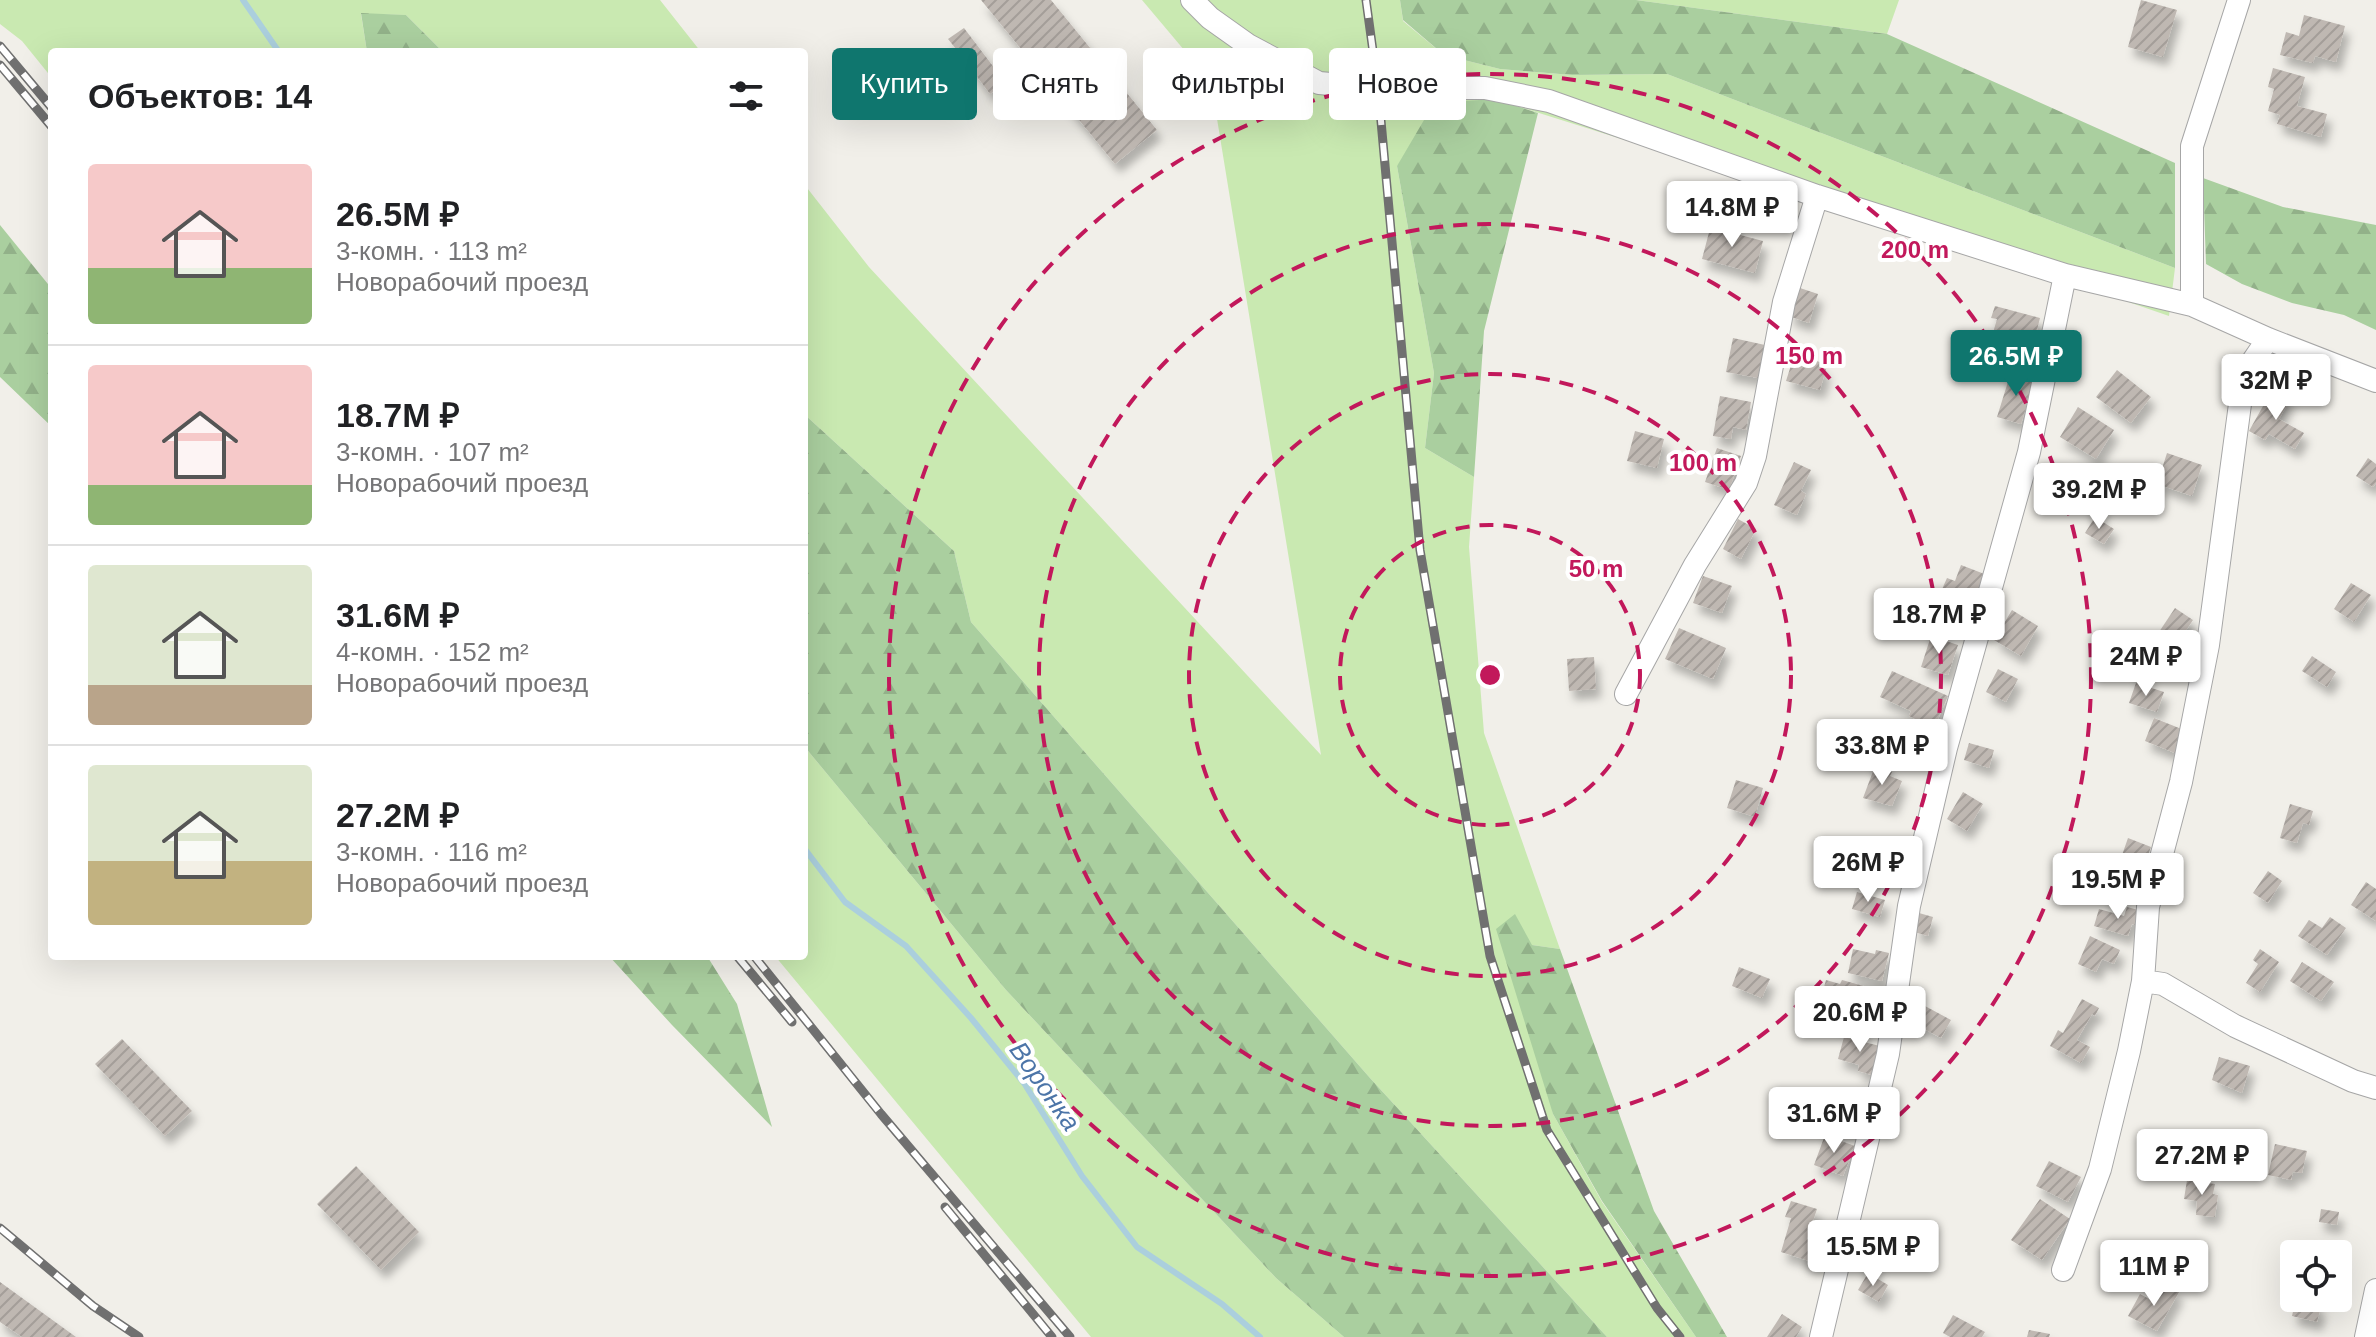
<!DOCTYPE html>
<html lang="ru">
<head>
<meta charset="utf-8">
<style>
  :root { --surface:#fff; --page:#f6f6f6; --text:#202124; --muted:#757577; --line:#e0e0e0; --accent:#0f766e }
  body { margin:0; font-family:Arial,sans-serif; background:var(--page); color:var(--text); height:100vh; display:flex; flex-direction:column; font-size:30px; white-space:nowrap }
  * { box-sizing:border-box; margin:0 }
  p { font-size:26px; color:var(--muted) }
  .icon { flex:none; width:44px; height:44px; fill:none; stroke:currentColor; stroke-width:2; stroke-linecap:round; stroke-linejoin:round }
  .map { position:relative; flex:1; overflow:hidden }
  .side { position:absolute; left:48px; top:48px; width:760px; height:912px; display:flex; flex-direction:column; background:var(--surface); border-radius:8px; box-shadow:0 8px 32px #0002 }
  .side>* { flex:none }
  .hud { position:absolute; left:832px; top:48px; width:760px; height:72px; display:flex; gap:16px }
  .fabs { position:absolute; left:2280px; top:1240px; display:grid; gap:16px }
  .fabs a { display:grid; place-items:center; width:72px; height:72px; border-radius:8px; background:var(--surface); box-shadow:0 8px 32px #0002; font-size:40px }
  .price { position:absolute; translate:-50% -68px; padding:0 18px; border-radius:8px; background:#fff; color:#222; font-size:26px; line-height:52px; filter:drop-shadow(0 2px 4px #0008) }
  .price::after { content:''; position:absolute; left:50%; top:48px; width:24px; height:18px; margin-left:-12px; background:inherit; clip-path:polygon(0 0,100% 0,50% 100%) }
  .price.current { background:var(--accent); color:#fff }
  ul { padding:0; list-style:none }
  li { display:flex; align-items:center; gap:24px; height:200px; padding:0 40px }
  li+li { border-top:2px solid var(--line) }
  li span { display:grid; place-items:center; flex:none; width:224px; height:160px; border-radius:8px; color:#555 }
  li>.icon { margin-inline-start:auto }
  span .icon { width:96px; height:96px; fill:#fffc; stroke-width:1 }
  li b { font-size:34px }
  h2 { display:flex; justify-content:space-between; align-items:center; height:96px; padding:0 40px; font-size:34px }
  .tag { padding:0 28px; border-radius:8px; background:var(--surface); box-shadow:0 8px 32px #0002; font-size:28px; line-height:72px }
  .tag.current { background:var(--accent); color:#fff }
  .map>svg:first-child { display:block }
  .grass { fill:#c9e9b1 }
  .forest { fill:url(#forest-firs) }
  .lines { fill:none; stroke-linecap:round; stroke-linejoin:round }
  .stream { stroke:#abcfdd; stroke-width:6 }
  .building { fill:url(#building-hatch); filter:url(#shadow) }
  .minor-casing { stroke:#a6a6a6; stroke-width:24 }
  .minor { stroke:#fff; stroke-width:22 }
  .rail-casing { stroke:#707070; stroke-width:9 }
  .rail { stroke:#fff; stroke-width:6; stroke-dasharray:18; stroke-linecap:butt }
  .ring { fill:none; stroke:#c2185b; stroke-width:4; stroke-dasharray:14 10 }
  .labels { text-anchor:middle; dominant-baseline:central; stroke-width:8; stroke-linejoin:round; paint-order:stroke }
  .water-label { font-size:26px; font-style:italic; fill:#4c75a8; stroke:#fff }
  .centre { fill:#c2185b; stroke:#fff; stroke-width:4 }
  .ring-label { font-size:24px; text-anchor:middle; font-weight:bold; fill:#c2185b; stroke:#fff; stroke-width:8; stroke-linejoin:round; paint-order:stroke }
</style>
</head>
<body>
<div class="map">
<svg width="2376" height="1337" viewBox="0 0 2376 1337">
  <defs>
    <pattern id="forest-firs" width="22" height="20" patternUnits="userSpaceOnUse" patternTransform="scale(2)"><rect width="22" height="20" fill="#aacf9f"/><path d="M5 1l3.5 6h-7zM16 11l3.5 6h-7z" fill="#92b189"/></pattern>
    <pattern id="building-hatch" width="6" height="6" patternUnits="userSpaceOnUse" patternTransform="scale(2)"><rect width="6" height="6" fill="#bfb8b2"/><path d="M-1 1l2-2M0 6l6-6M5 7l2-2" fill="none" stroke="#a49e99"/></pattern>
    <filter id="shadow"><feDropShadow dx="5" dy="9" stdDeviation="4" flood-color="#0004"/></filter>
  </defs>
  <rect width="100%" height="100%" fill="#f1efe9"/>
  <!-- grass -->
  <path class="grass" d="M0,0H660L701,52H443L406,15L361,14L367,52H52V78L22,41L0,24Z
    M1142,0H1400L1403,21L1444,55L1500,69L1572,75L1667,74L2175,268L2169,316L2030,268L1495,99L1397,166L1434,373L1425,448L1474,477L1469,547L1484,733L1560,949L1532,945L1553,1114L1602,1202L1696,1337H1607L1370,1078L971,622L954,551L804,414V184L869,267L1321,755L1211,82Z
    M1636,0H1899L1887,34Z
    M804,746L1006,990L1276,1278L1344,1337H1091L775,956H804Z"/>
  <!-- forest -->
  <path class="forest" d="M1400,0H1636L1887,34L2175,163V268L1667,74L1572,75L1500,69L1444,55L1403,20Z
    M361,13L406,15L443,52H367Z
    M1495,99L1538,113L1484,331L1474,477L1425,448L1434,373L1397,166L1434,103Z
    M2203,178L2283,207L2376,225V330L2344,315L2292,303L2242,284L2206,264Z
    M0,225L52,289V427L0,377Z
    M804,414L954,551L971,622L1370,1078L1607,1337H1344L1276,1278L1006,990L804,746Z
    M1515,914L1532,945L1560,949L1654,1211L1727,1337H1696L1602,1201L1553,1114L1496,929Z
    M609,956H707L737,1004L772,1127L672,1025Z"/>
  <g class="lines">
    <!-- stream -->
    <path class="stream" d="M243,0L279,52
      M804,848L845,902L906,946L971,1018L1024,1083L1082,1176L1137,1247L1222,1304L1260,1337"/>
  </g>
  <!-- building -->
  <path class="building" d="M981,0H1051L1157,130L1115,164Z
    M2141,0L2177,10L2163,57L2128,47Z
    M2304,15L2345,26L2336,62L2315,56L2313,63L2280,55L2286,32L2299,36Z
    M964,28L1005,82L990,94L969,66L945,84L932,67L956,49L948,39Z
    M2273,68L2305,77L2297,106L2327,114L2321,137L2277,124L2280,115L2268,111L2274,89L2268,87Z
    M1712,221L1731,226L1729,232L1763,241L1755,273L1702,259Z
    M1797,287L1818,294L1809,323L1788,316Z
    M1995,306L2040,318L2033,346L1992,336L1997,319L1991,318Z
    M1733,338L1765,345L1758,378L1726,372Z
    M1793,359L1807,363L1809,359L1820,362L1819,367L1826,369L1820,390L1786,381Z
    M2117,370L2151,397L2131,423L2096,397Z
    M2011,372L2035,379L2021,424L1997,417Z
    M2272,390L2290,400L2279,419L2304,433L2295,449L2269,434L2265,440L2249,431Z
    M1720,396L1751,402L1746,430L1733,427L1731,439L1713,436Z
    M2078,407L2114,430L2096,459L2060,437Z
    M1635,431L1664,439L1657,468L1627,461Z
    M1717,448L1741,456L1729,490L1705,482Z
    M2167,453L2202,465L2192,496L2157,484Z
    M2368,458L2376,464V483L2373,487L2356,476Z
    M1794,462L1811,470L1801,491L1806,494L1797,515L1774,505Z
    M2095,517L2114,529L2104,544L2085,533Z
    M1738,519L1756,529L1741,559L1723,549Z
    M1961,565L1987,575L1973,610L1939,596L1947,578L1955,581Z
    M1703,576L1732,586L1722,613L1693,603Z
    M2351,583L2371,595L2354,622L2334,609Z
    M2175,608L2193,620L2175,647L2157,635Z
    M2012,610L2038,626L2021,656L1994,640Z
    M1679,628L1726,648L1713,679L1665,659Z
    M1931,636L1958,645L1948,675L1921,667Z
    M2312,656L2336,672L2327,687L2302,671Z
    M1594,657L1596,689L1569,691L1567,659Z
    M1998,669L2018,679L2006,702L1986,692Z
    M1892,671L1948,696L1934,728L1909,716L1911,711L1880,697Z
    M2136,683L2164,692L2157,712L2129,703Z
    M2154,718L2184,730L2175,753L2145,741Z
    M1969,743L1994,750L1989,768L1964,760Z
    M1875,766L1892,772L1890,776L1902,781L1892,806L1863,798Z
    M1736,780L1763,788L1755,817L1727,808Z
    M1963,792L1983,804L1967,831L1947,819Z
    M2290,804L2313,811L2309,825L2303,823L2297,843L2280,838Z
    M2128,838L2151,847L2137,886L2114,878Z
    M1850,841L1884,853L1875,880L1841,868Z
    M2268,871L2282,881L2268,903L2253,893Z
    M2366,882L2376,889V921L2351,905Z
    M1857,892L1885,900L1880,917L1852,909Z
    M2127,907L2142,911L2138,926L2132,924L2128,936L2094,926L2099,909L2124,916Z
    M1919,913L1933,917L1928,936L1914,932Z
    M2330,917L2346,928L2327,955L2298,936L2309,920L2322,928Z
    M2090,936L2120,950L2114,964L2102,959L2096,972L2078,964Z
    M1853,949L1875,954L1876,950L1889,953L1882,981L1848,973Z
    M2260,949L2279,962L2260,992L2246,983L2258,964L2253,960Z
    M2302,962L2334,982L2321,1001L2290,981Z
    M1739,967L1770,979L1762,998L1732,986Z
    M1826,980L1840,984L1842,980L1864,986L1862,991L1873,994L1866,1021L1858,1018L1855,1030L1835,1024L1837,1015L1818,1009Z
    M2082,999L2099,1008L2095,1016L2092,1014L2077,1040L2090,1047L2081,1063L2050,1046L2058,1030L2063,1033Z
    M1925,1006L1951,1020L1941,1038L1915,1024Z
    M1844,1037L1880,1046L1872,1075L1858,1071L1859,1065L1838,1059Z
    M122,1039L192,1111L165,1136L95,1064Z
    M2219,1057L2250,1066L2242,1093L2212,1080Z
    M1835,1098L1862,1106L1853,1133L1827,1125Z
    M1825,1135L1855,1146L1843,1176L1814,1165Z
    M2275,1144L2307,1151L2302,1173L2293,1172L2291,1180L2268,1175Z
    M2049,1161L2081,1177L2068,1202L2036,1186Z
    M356,1166L419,1232L381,1270L317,1204Z
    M2187,1180L2215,1184L2213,1194L2218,1195L2215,1217L2196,1215L2197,1201L2184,1199Z
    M2040,1199L2070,1219L2042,1260L2011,1240Z
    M1791,1201L1817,1209L1807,1239L1815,1242L1809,1261L1781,1252L1791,1218L1785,1217Z
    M2321,1209L2339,1212L2337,1225L2319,1222Z
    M1868,1273L1888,1285L1879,1302L1858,1290Z
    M0,1282L76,1337H22L0,1322Z
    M2163,1283L2179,1292L2157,1331L2128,1316L2140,1294L2153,1301Z
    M2296,1298H2316L2315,1305L2321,1307L2317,1322L2292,1316Z
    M1782,1314L1802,1327L1796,1337H1767Z
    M1953,1315L1985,1332L1982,1337H1950L1943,1333Z
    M2029,1330L2050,1334L2049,1337H2027Z"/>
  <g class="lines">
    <!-- minor casing -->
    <g class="minor-casing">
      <path id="minor" d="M1192,0L1210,18L1248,45L1319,83L1378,88H1485L1549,101L1817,196L2065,275L2192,305L2268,339L2376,381
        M2192,305V146L2239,0
        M1626,694L1695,565L1746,483L1755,456L1784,302L1817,196
        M2143,981L2163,984L2235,1026L2353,1081L2376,1088
        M2063,1270L2100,1169L2129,1051L2143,981L2148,907L2181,782L2208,645L2244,374L2268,339
        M1821,1337L1888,1054L1909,906L1946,748L2029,452L2065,275
        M2366,1337L2376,1290"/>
    </g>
    <!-- minor -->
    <use href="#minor" class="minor"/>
    <!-- rail casing -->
    <g class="rail-casing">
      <path id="rail" d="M1366,0L1378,88L1420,550L1490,956L1547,1130L1657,1308L1680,1337
        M0,46L52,108
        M0,65L52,127
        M737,956L792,1022
        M754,956L881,1114L1070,1337
        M945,1207L1052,1337
        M0,1228L93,1306L139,1337"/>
    </g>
    <!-- rail -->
    <use href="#rail" class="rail"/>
  </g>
  <!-- distance rings -->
  <g class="ring">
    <circle cx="1490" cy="675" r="150"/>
    <circle cx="1490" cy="675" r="301"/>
    <circle cx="1490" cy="675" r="451"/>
    <circle cx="1490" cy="675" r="601"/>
  </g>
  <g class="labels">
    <!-- water labels -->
    <g class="water-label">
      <text transform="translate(1045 1086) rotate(55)">Воронка</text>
    </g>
  </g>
  <circle cx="1490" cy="675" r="12" class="centre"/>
  <g class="ring-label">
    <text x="1915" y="258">200 m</text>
    <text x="1809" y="364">150 m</text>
    <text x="1703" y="471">100 m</text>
    <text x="1596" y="577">50 m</text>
  </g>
</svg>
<div class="fabs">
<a><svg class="icon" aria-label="locate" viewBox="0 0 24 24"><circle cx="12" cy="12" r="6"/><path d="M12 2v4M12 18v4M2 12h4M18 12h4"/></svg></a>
</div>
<b class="price" style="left:1732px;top:249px">14.8M ₽</b>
<b class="price current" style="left:2016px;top:398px">26.5M ₽</b>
<b class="price" style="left:2276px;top:422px">32M ₽</b>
<b class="price" style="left:2099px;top:531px">39.2M ₽</b>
<b class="price" style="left:1939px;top:656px">18.7M ₽</b>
<b class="price" style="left:2146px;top:698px">24M ₽</b>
<b class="price" style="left:1882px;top:787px">33.8M ₽</b>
<b class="price" style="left:1868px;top:904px">26M ₽</b>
<b class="price" style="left:2118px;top:921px">19.5M ₽</b>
<b class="price" style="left:1860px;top:1054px">20.6M ₽</b>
<b class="price" style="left:1834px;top:1155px">31.6M ₽</b>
<b class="price" style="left:2202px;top:1197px">27.2M ₽</b>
<b class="price" style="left:1873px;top:1288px">15.5M ₽</b>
<b class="price" style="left:2154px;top:1308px">11M ₽</b>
<div class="hud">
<a class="tag current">Купить</a>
<a class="tag">Снять</a>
<a class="tag">Фильтры</a>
<a class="tag">Новое</a>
</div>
<section class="side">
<h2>Объектов: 14<svg class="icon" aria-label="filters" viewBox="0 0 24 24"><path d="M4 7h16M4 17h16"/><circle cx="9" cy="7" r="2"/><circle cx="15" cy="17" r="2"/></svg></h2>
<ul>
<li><span style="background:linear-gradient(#f6c9c9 65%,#8fb573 0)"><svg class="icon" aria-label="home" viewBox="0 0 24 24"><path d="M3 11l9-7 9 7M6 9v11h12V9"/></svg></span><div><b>26.5M ₽</b><p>3-комн. · 113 m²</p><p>Новорабочий проезд</p></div></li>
<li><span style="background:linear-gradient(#f6c9c9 75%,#8fb573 0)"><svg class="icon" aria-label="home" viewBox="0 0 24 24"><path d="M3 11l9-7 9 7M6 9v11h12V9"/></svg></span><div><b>18.7M ₽</b><p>3-комн. · 107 m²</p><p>Новорабочий проезд</p></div></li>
<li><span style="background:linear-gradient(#dfe7d0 75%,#b9a48a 0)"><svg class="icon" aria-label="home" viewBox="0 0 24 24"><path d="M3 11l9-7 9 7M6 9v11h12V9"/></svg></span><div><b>31.6M ₽</b><p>4-комн. · 152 m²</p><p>Новорабочий проезд</p></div></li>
<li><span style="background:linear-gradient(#dfe7d0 60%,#c2b280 0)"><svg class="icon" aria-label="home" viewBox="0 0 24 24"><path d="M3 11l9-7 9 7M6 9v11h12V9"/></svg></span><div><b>27.2M ₽</b><p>3-комн. · 116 m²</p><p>Новорабочий проезд</p></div></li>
</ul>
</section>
</div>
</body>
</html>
